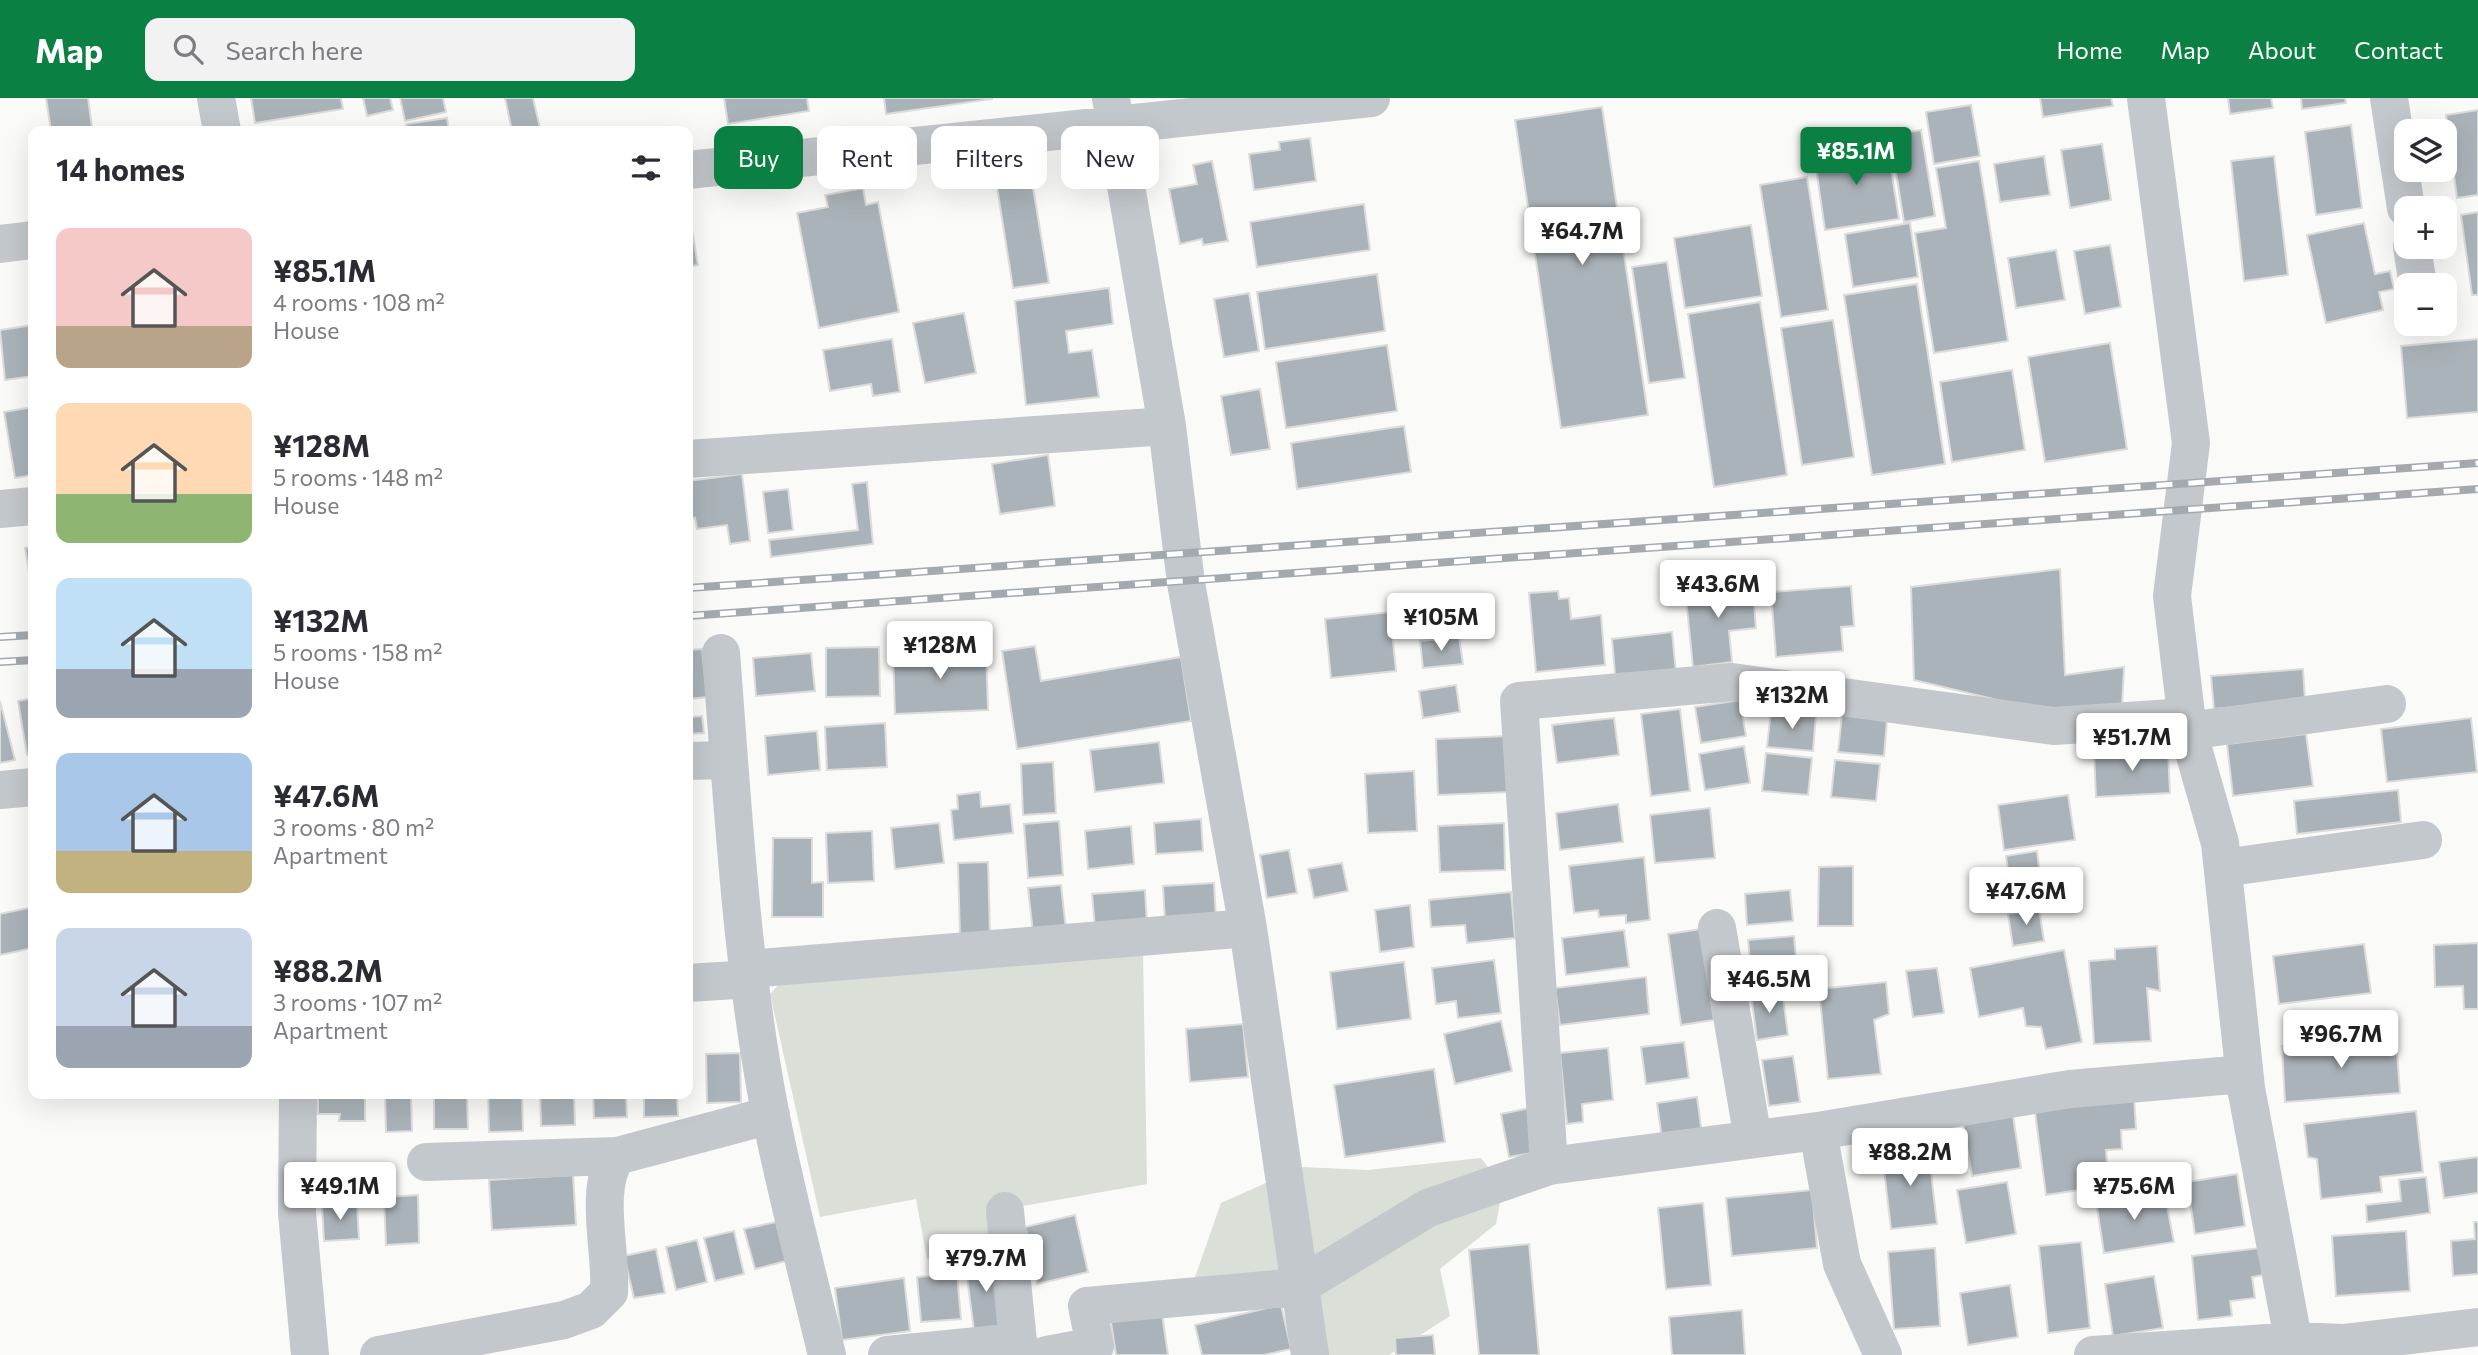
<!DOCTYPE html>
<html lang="en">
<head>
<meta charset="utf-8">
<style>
  :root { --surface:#fff; --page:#f2f2f3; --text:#2b2b33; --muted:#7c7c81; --accent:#0b8043 }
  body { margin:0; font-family:Commissioner,sans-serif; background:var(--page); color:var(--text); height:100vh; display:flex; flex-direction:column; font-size:26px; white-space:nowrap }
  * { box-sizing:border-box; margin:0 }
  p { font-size:23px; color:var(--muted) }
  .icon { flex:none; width:38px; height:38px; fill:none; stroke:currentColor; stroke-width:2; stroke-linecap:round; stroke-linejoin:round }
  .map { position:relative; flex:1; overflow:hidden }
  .drawer { position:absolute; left:28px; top:28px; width:665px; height:973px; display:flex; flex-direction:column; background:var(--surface); border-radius:14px; box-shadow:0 7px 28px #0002 }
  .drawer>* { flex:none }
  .hud { position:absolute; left:714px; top:28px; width:665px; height:63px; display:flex; gap:14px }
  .tools { position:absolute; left:2394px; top:21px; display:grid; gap:14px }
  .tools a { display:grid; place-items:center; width:63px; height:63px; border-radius:14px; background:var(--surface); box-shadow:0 7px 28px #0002; font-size:35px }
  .price { position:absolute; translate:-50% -60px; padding:0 16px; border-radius:7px; background:#fff; color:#222; font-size:23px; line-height:46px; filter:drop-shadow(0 2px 4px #0008) }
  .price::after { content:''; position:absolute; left:50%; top:42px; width:21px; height:16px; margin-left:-10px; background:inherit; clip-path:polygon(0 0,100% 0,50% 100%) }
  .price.on { background:var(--accent); color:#fff }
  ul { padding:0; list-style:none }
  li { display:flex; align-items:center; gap:21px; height:175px; padding:0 28px }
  li span { display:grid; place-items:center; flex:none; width:196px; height:140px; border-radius:14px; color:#555 }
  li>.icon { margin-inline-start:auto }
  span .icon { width:84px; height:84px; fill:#fffc; stroke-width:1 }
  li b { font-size:30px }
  h2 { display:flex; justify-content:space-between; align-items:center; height:84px; padding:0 28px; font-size:30px }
  .tag { padding:0 24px; border-radius:14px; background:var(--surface); box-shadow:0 7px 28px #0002; font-size:24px; line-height:63px }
  .tag.on { background:var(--accent); color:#fff }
  header { display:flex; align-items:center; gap:42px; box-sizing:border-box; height:98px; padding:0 35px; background:var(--accent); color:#fff }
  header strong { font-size:33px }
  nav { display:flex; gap:38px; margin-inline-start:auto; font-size:24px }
  .search { width:490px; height:63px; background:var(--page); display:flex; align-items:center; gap:18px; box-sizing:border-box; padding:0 24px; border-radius:14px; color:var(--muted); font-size:26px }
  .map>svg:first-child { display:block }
  .green { fill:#dadfd7 }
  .building { fill:#aab3b9; stroke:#dcdcda; stroke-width:2 }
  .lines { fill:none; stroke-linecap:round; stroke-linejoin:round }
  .minor { stroke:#c3c8cc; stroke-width:38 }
  .rail-casing { stroke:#a2aab0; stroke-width:8 }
  .rail { stroke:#fff; stroke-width:5; stroke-dasharray:16; stroke-linecap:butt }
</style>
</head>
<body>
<header>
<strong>Map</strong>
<div class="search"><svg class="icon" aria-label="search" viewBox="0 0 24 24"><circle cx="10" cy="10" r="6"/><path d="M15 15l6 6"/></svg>Search here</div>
<nav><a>Home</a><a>Map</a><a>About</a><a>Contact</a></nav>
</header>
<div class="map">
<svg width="2478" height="1257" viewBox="0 0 2478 1257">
  <rect width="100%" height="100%" fill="#fafaf8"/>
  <!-- green -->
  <path class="green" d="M1143,855L1147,1086L1012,1110L1016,1147L927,1161L916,1101L820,1119L770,896L780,885Z
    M1481,1060L1503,1088L1496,1126L1440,1171L1450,1218L1389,1257H1320L1304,1181L1195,1179L1221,1105L1302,1069L1368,1072Z"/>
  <!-- building -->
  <path class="building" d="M46,0H88L92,29L51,33Z
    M251,0H341L343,11L255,25Z
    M363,0H390L393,12L367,18Z
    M400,0H443L446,14L405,23Z
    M505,0H533L540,30L512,33Z
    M724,0H807L809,13L728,26Z
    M884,0H992V1L886,16Z
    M2040,0H2111L2113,8L2043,19Z
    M2228,0H2271L2273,10L2230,16Z
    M2301,0H2345L2346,5L2302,11Z
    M1971,7L1980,58L1934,66L1926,14Z
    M1602,9L1648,317L1561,330L1515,22Z
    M2478,12V97L2457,100L2446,17Z
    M447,20L449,33H407L406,26Z
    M2351,27L2362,110L2316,117L2305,34Z
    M1921,32L1935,118L1904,124L1890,37Z
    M1310,40L1316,83L1254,92L1249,56L1280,52L1279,44Z
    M1887,45L1899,121L1825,132L1814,56Z
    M2102,46L2111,102L2070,110L2061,52Z
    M2044,58L2050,97L2000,104L1994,66Z
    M2274,58L2288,177L2244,183L2231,63Z
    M1212,63L1228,143L1203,147L1202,141L1180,146L1169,91L1197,86L1193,67Z
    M1979,63L2008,243L1934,255L1915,135L1946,130L1936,70Z
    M1807,79L1828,212L1781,219L1760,87Z
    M1032,84L1049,185L1013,190L997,89Z
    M863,90L866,107L878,104L899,214L819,230L797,115L828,109L825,97Z
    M1364,106L1370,152L1257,169L1250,124Z
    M2478,114V197H2472L2461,117Z
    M688,120H690L698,167L688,169Z
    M1910,125L1918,179L1853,189L1845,136Z
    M2364,125L2375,176L2390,173L2394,191L2379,194L2383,212L2326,225L2307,137Z
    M1751,127L1762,198L1685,210L1674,140Z
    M2110,147L2121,209L2085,216L2074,153Z
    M2056,152L2065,202L2016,210L2008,160Z
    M1667,164L1685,280L1649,285L1632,169Z
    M1377,176L1385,233L1265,251L1257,194Z
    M1917,186L1945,366L1872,377L1844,197Z
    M1109,190L1113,226L1066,233L1069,255L1092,252L1099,299L1026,307L1015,203Z
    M1249,195L1259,253L1224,259L1214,201Z
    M1760,204L1787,377L1714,389L1688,216Z
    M964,215L976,275L925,285L913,225Z
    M1833,222L1854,359L1802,367L1781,230Z
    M33,227V278L5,282L0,232Z
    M892,241L900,294L873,298L871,286L830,293L823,252Z
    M2478,241V314L2407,320L2401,248Z
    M2110,245L2127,351L2045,364L2028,259Z
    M1387,247L1397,313L1286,330L1276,264Z
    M2012,272L2025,352L1952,364L1940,284Z
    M1260,291L1270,351L1231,357L1221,298Z
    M33,309V377L15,380L4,314Z
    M1404,328L1411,374L1297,391L1291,345Z
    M1048,357L1055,408L1000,416L992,366Z
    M742,376L750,443L730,446L727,427L697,431L695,420L690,421L688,383Z
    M867,384L873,446L771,459L769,442L858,432L852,386Z
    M788,391L793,432L768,435L763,394Z
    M33,448V498L25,450Z
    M2060,471L2065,577L2124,569L2122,609L2043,613L1914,582L1911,489Z
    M1752,483L1756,530L1729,533L1732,564L1693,569L1685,490Z
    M1851,488L1854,528L1841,529L1843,553L1776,559L1771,494Z
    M1558,493L1559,501L1569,500L1571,521L1601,517L1605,567L1536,574L1529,495Z
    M1441,503L1444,528L1416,532L1413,506Z
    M1390,514L1396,573L1331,580L1325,521Z
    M1672,534L1676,575L1615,576L1612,541Z
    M1459,539L1463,566L1423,570L1420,543Z
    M1035,548L1041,583L1181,559L1191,623L1017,651L1002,553Z
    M879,549L880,598L826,599V550Z
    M702,551L707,599L690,601L692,619L702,618L704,635L689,636L688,643V552Z
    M986,551L988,612L895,616L893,554Z
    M811,555L815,593L756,598L753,560Z
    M2303,571L2305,602L2214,611L2211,578Z
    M1456,587L1460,614L1423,620L1419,593Z
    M33,600V656L27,657L18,603Z
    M1740,602L1746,638L1701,645L1695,609Z
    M0,603L15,662L0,665Z
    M1680,611L1690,693L1651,698L1641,616Z
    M1771,612L1816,616L1813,653L1767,649Z
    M1842,617L1887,622L1884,658L1838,654Z
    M1614,620L1619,657L1557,665L1552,627Z
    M2471,620L2477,674L2387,684L2381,631Z
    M885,625L887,669L827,672L825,629Z
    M817,633L820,672L768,677L765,638Z
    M2306,636L2313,688L2233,698L2227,646Z
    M1507,638L1509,694L1438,697L1436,641Z
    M1159,644L1164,685L1095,694L1090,652Z
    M1744,648L1750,685L1705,692L1699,656Z
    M2168,652L2170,695L2096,699L2094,655Z
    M1766,655L1812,660L1808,697L1762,693Z
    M1835,662L1880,666L1876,703L1831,699Z
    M1053,664L1056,715L1023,717L1021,666Z
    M1414,673L1417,733L1368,735L1365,676Z
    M2398,692L2401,724L2297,736L2294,703Z
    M980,694L981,709L1010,706L1013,735L954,742L951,712L958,711L957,697Z
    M2068,697L2075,742L2004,752L1998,707Z
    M1618,706L1623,744L1560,752L1556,715Z
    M1710,710L1715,760L1655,765L1650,717Z
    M1201,721L1203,753L1156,756L1154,725Z
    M1059,723L1063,777L1028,780L1024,726Z
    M939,725L944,765L895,771L891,730Z
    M1504,725L1505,772L1440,774L1438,728Z
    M1131,728L1134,766L1088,771L1085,733Z
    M872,733L874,783L828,785L826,735Z
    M773,740H812V785L823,784V819H772Z
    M1289,752L1297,795L1267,800L1260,757Z
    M2037,753L2043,799L2012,803L2006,758Z
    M1644,759L1650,822L1626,825V817L1599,819L1598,812L1574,815L1569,768Z
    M988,764L990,837L960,838L958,765Z
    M1342,765L1348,793L1314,800L1308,771Z
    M1853,768V828H1818L1819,769Z
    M1214,785L1216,821L1165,823L1163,788Z
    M1061,787L1066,832L1033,835L1028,790Z
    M1145,792L1147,827L1095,830L1092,796Z
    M1790,792L1793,823L1747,827L1745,796Z
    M1511,794L1515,840L1467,845L1465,827L1431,829L1429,802Z
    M1410,807L1414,849L1380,854L1375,812Z
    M33,809V850L0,857V816Z
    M2039,811L2044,843L2013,848L2008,816Z
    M1701,831L1714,922L1681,927L1668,836Z
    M1624,832L1629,869L1566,877L1562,840Z
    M1794,838L1797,870L1751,873L1748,842Z
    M2478,845V911H2464L2463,888L2435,889L2434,847Z
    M2364,846L2371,895L2279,906L2273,858Z
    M2157,848L2160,893L2147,890L2151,943L2094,946L2089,863L2115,861V851Z
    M2064,852L2082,944L2046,951L2041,929L2026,928L2023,910L1979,919L1970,870Z
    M1494,862L1501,915L1458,920L1456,903L1436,906L1432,870Z
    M1404,864L1411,921L1337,931L1330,874Z
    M1937,870L1944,915L1913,919L1906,873Z
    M1646,879L1649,916L1560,927L1555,890Z
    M1886,884L1889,916L1874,922L1881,976L1828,981L1819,891Z
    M1782,892L1788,937L1757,942L1751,896Z
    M1501,923L1512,973L1455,986L1444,936Z
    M1243,926L1248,979L1190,984L1186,931Z
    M2396,940L2400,995L2285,1004L2282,948Z
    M1684,944L1689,980L1646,986L1641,949Z
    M1608,950L1613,1002L1582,1006L1583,1024L1567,1026L1560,955Z
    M740,955L741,1004L707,1005L706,956Z
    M1793,958L1800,1004L1769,1008L1762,962Z
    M1434,971L1445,1044L1345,1059L1334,987Z
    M318,996H365V1023H339L340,1016H318Z
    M385,996H411L412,1033L386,1034Z
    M434,996H467L468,1031H434Z
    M488,996H522L523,1033L489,1034Z
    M540,996H574L575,1027L541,1028Z
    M593,996H626L627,1019L594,1020Z
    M644,996H677L678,1018L644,1019Z
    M1697,999L1702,1036L1662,1041L1657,1005Z
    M2134,999L2136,1031L2121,1032L2122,1051L2106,1052L2107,1067L2086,1068V1091L2046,1097L2035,1014Z
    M1530,1010L1538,1054L1509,1059L1501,1016Z
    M2416,1013L2423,1074L2380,1079L2382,1094L2321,1101L2317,1061L2308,1059L2304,1026Z
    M2013,1018L2021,1070L1972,1078L1963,1026Z
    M1928,1049L1937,1126L1891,1131L1882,1054Z
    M2478,1059V1095L2444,1100L2439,1064Z
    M2237,1076L2245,1128L2195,1136L2187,1084Z
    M573,1077L576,1127L492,1132L489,1082Z
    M2426,1079L2430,1115L2367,1124L2366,1107L2401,1103L2399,1082Z
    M2007,1084L2016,1136L1966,1145L1957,1092Z
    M1812,1092L1817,1150L1732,1158L1726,1100Z
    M2164,1093L2174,1144L2104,1155L2096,1103Z
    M418,1097L419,1145L386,1147L384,1099Z
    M1703,1105L1711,1187L1666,1191L1658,1110Z
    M357,1106L359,1141L324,1143L322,1107Z
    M1075,1117L1088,1174L1037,1186L1025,1129Z
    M776,1124L786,1163L755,1171L744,1131Z
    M2474,1124H2478V1176L2453,1178L2451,1143L2475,1141Z
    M734,1133L744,1176L715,1183L704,1140Z
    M2406,1133L2410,1193L2336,1198L2332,1138Z
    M697,1142L707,1184L676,1192L666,1149Z
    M2081,1144L2090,1230L2048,1235L2039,1148Z
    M1529,1146L1539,1257H1479L1469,1152Z
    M1935,1150L1940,1228L1894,1231L1888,1154Z
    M2260,1150L2263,1177L2252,1179L2255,1200L2230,1203L2232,1218L2198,1222L2192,1158Z
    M656,1151L665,1195L634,1200L624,1158Z
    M999,1159L1008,1227L974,1232L965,1164Z
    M957,1176L961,1221L921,1224L917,1179Z
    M2154,1178L2163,1230L2113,1238L2105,1186Z
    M904,1180L910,1233L842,1242L835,1190Z
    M2010,1187L2018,1239L1968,1247L1960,1195Z
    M1281,1207L1291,1251L1263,1257H1202L1195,1227Z
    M1742,1212L1745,1257H1672L1669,1219Z
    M1162,1216L1168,1257H1116L1111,1224Z
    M1433,1237L1435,1257H1396L1395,1240Z"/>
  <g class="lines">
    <!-- minor -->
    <path class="minor" d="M216,0L222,33
      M1111,0L1167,328L1186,485L1248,830L1310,1257
      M2146,0L2191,345L2172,498L2188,633L2220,745L2246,990L2296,1257
      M2389,0L2406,110
      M688,72L1371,0
      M0,146L33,142
      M2412,149L2418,187
      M688,361L1167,328
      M0,411L33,408
      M721,555C733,709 741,867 771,1019C787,1099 808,1178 827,1257
      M2188,633L2387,606
      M688,663L729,662
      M0,692L33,689
      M2223,770L2423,742
      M1717,830L1753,1041
      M749,871L1248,830
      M688,885L751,881
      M298,996L297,1115L310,1257
      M1818,1033L2070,991L2244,976
      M426,1064L617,1058L771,1017
      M1005,1113L1018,1244
      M379,1257L564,1222L591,1212L609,1194C612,1154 593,1090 617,1058
      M887,1257L1018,1244L1024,1257
      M1047,1257L1095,1248L1087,1208L1298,1189L1428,1110L1549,1068
      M1883,1257L1842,1166L1818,1033L1549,1068L1519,603L1732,584L2054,628L2187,619
      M2093,1257L2295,1243L2343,1245L2478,1229"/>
    <!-- rail casing -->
    <g class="rail-casing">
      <path id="rail" d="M688,490L2478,365
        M688,518L2478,391
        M0,539L33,537
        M0,564L33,562"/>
    </g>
    <!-- rail -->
    <use href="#rail" class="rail"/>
  </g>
</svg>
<div class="tools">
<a><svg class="icon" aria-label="layers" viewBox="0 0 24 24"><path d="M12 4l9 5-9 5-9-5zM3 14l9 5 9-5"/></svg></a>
<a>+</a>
<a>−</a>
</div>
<b class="price on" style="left:1856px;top:89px">¥85.1M</b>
<b class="price" style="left:1582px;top:169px">¥64.7M</b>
<b class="price" style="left:1718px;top:522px">¥43.6M</b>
<b class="price" style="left:1441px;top:555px">¥105M</b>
<b class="price" style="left:940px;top:583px">¥128M</b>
<b class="price" style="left:1792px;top:633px">¥132M</b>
<b class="price" style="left:2132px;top:675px">¥51.7M</b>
<b class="price" style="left:2026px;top:829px">¥47.6M</b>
<b class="price" style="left:1769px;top:917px">¥46.5M</b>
<b class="price" style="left:2341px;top:972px">¥96.7M</b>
<b class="price" style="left:1910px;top:1090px">¥88.2M</b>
<b class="price" style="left:340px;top:1124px">¥49.1M</b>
<b class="price" style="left:2134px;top:1124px">¥75.6M</b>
<b class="price" style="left:986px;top:1196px">¥79.7M</b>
<div class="hud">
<a class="tag on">Buy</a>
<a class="tag">Rent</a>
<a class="tag">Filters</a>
<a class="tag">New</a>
</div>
<section class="drawer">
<h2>14 homes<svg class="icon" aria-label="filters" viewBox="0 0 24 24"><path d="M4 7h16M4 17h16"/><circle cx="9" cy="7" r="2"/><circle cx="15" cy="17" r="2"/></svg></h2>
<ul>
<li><span style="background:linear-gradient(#f6c9c9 70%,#b9a48a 0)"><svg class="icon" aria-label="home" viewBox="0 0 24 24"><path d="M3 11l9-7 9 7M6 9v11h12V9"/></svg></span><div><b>¥85.1M</b><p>4 rooms · 108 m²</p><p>House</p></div></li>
<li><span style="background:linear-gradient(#ffd9b3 65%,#8fb573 0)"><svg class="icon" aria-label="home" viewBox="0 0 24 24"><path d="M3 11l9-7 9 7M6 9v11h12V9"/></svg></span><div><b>¥128M</b><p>5 rooms · 148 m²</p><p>House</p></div></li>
<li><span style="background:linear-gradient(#bfe0f5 65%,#9aa5b1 0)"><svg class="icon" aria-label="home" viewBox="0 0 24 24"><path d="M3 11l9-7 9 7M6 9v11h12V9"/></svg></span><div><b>¥132M</b><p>5 rooms · 158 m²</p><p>House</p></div></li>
<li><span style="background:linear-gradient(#a9c7e8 70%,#c2b280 0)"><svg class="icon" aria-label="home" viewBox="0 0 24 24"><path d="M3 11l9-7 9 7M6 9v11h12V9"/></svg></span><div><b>¥47.6M</b><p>3 rooms · 80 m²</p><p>Apartment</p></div></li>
<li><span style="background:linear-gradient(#c9d6e8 70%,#9aa5b1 0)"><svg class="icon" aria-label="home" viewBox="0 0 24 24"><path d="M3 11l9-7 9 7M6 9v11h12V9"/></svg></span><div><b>¥88.2M</b><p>3 rooms · 107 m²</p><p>Apartment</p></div></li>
</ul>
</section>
</div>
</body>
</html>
